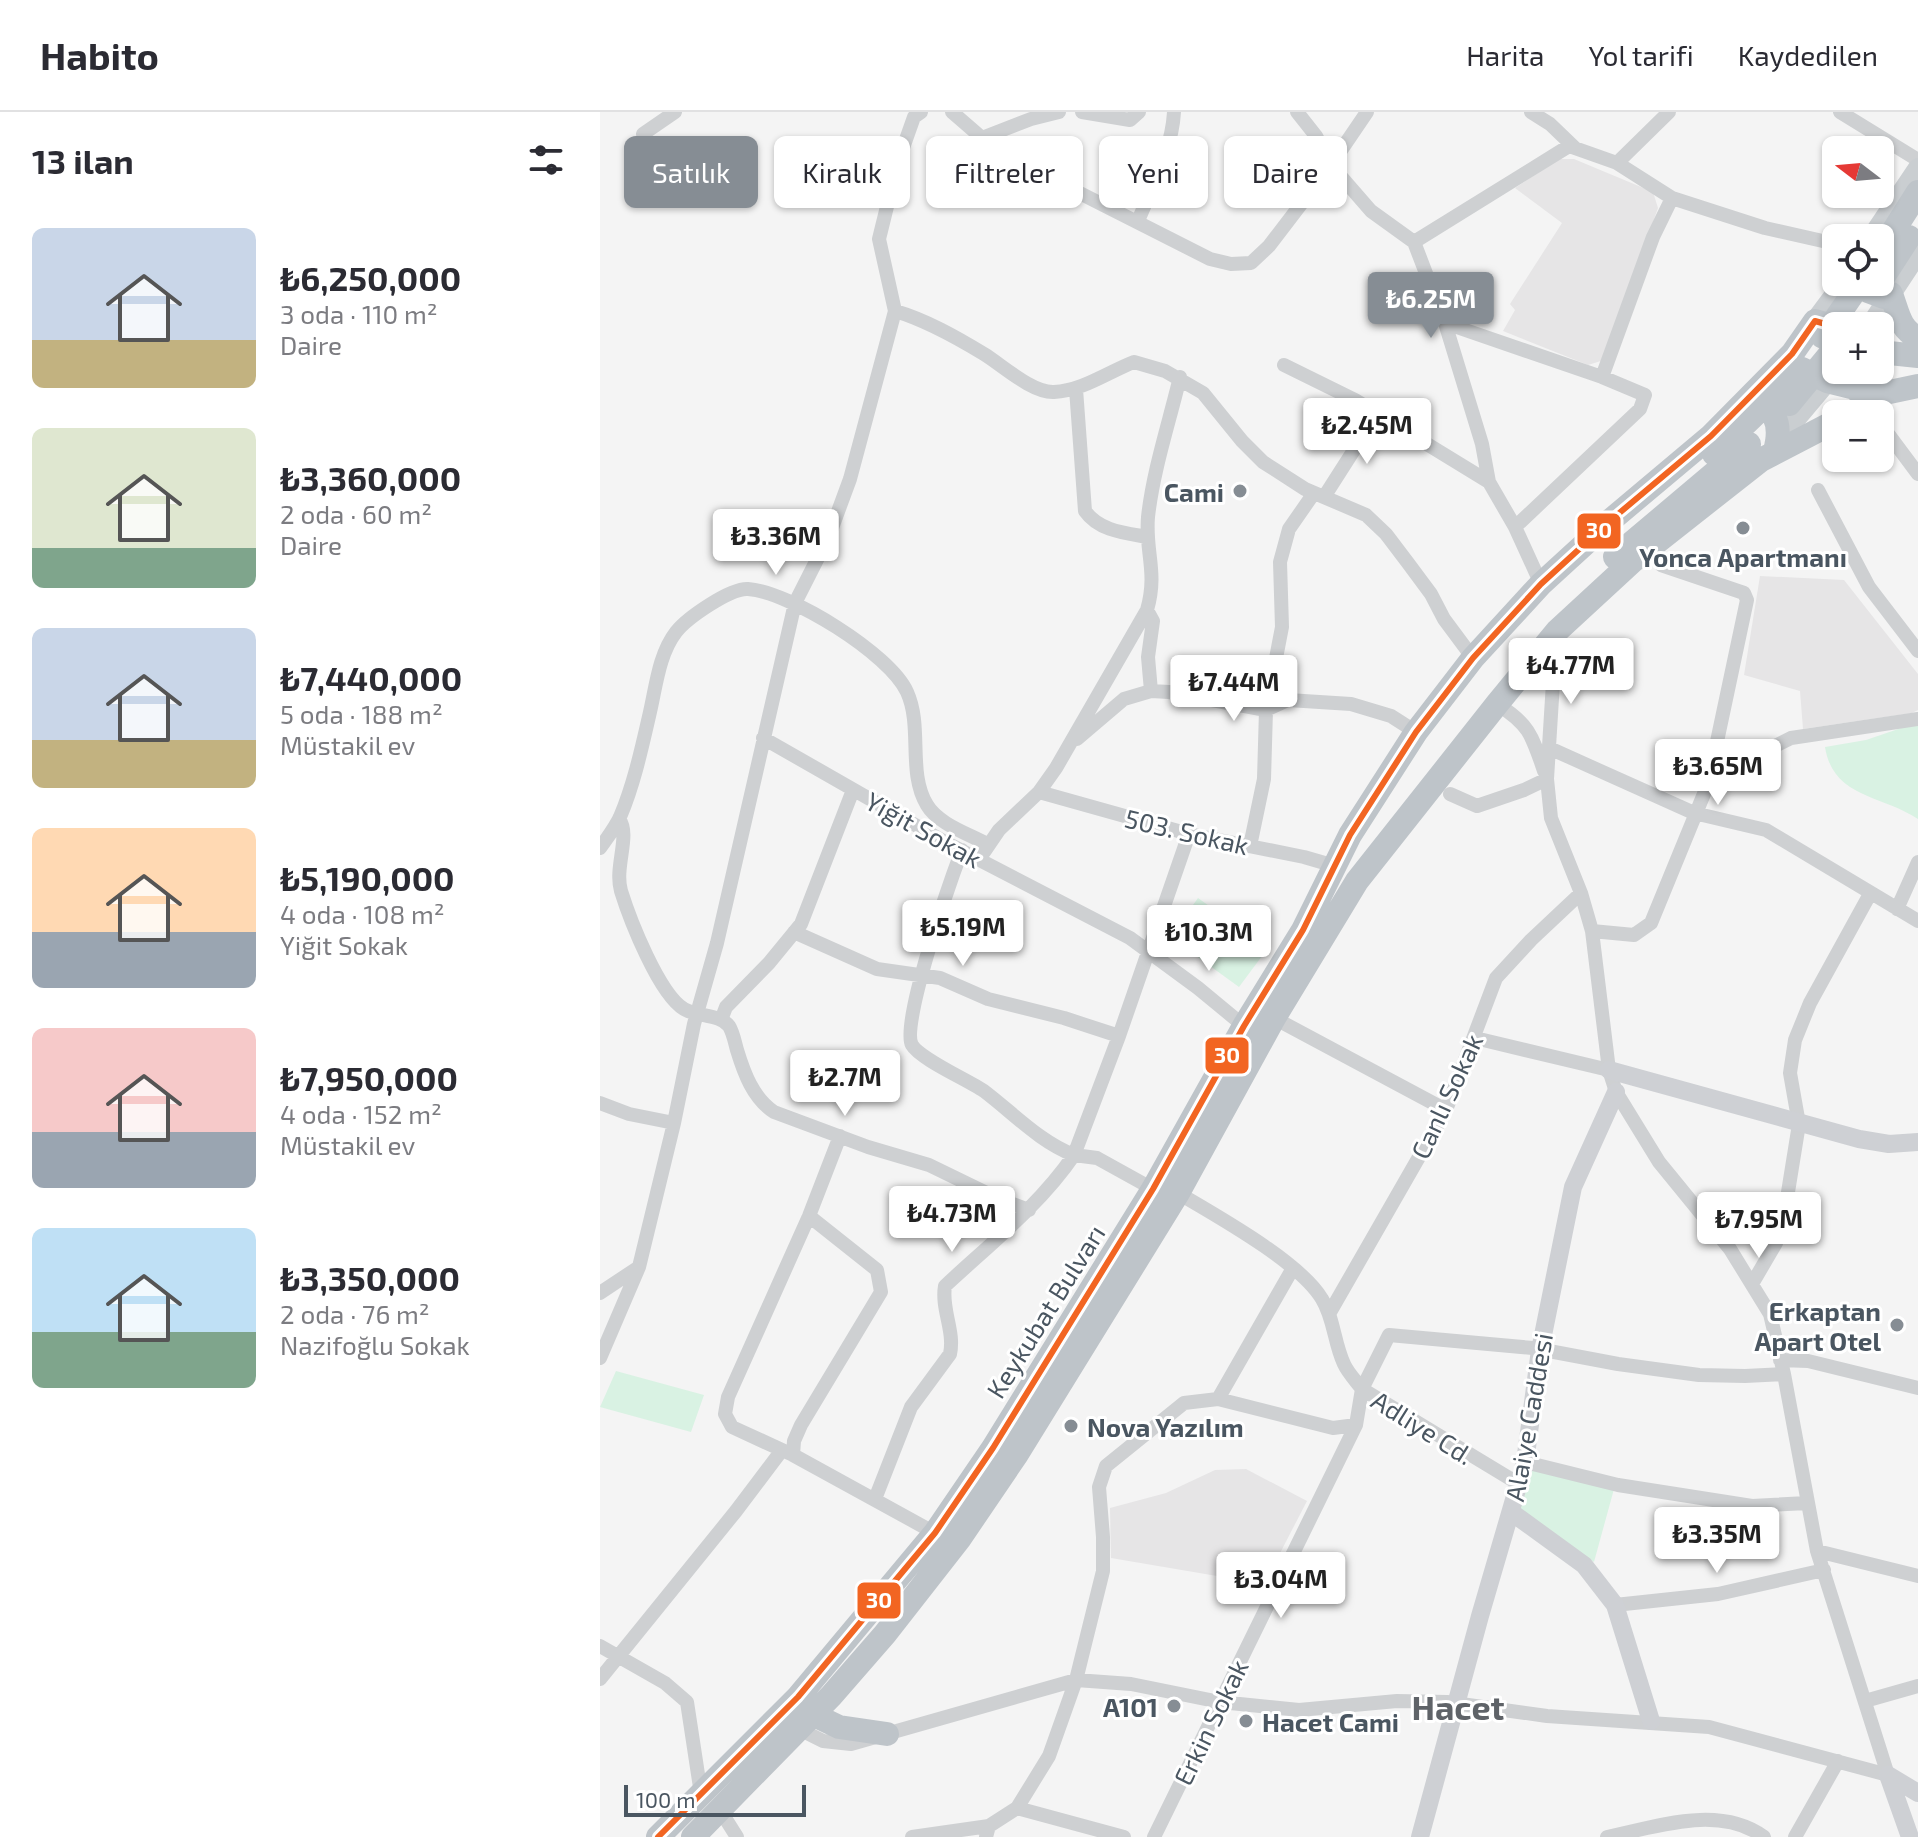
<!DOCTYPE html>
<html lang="tr">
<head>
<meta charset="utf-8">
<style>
  :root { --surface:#fff; --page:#f7f7f7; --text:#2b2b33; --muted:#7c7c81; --line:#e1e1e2; --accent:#868d94 }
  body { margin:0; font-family:"Exo 2",sans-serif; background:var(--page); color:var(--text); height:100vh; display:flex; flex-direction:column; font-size:30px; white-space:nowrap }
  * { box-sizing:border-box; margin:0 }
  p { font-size:26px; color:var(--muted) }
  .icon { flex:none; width:44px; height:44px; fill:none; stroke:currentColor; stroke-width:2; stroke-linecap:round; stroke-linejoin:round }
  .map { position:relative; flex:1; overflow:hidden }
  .side { display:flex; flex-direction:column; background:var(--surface); width:600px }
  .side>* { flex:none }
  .banner { position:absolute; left:24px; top:24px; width:760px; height:72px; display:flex; gap:16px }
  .needle { width:52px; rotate:286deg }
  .buttons { position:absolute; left:1222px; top:24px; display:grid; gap:16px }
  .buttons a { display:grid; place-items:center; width:72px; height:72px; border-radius:12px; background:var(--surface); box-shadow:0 2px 6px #0004; font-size:40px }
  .scale { position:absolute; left:24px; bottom:20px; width:182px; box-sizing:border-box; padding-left:8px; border:4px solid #4a5661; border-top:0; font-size:22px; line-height:28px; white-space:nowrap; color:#4a5661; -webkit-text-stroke:6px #fff; paint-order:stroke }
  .price { position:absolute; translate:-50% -68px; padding:0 18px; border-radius:8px; background:#fff; color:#222; font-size:26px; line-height:52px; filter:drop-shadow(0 2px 4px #0008) }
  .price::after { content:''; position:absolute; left:50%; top:48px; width:24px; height:18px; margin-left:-12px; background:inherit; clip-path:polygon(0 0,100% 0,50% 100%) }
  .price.active { background:var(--accent); color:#fff }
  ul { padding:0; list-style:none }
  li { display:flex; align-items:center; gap:24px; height:200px; padding:0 32px }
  li span { display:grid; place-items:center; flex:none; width:224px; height:160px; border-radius:12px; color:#555 }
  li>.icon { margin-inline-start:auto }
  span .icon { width:96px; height:96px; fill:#fffc; stroke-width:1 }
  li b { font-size:34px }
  h2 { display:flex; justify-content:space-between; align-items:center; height:96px; padding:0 32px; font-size:34px }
  .tag { padding:0 28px; border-radius:12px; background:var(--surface); box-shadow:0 2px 6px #0004; font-size:28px; line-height:72px }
  .tag.active { background:var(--accent); color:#fff }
  header { display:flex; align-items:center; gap:48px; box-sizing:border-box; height:112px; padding:0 40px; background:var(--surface); border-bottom:2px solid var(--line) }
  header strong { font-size:38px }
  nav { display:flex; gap:44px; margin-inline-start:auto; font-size:28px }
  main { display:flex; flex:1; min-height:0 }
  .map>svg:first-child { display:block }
  .education { fill:#e6e5e6 }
  .green { fill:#d9f2e3 }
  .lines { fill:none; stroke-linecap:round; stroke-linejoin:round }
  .street { stroke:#ced0d2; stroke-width:14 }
  .secondary { stroke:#ced0d4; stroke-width:18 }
  .primary { stroke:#caced1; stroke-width:20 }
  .highway { stroke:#bec4c9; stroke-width:24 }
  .bus-1-casing { stroke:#fff; stroke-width:12 }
  .bus-1 { stroke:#f26522; stroke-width:6 }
  .poi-dot { fill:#868d94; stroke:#fff; stroke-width:3 }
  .labels { text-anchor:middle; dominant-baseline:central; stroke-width:6; stroke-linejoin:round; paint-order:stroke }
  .poi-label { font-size:26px; font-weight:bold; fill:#4a5661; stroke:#fff; text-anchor:end }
  .street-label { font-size:26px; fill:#4a5661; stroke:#fff }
  .district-label { font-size:34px; font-weight:bold; fill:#5f6368; stroke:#fff }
  .line-badge { stroke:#fff; stroke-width:3 }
  .badge-label { font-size:22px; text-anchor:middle; font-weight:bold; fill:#fff }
</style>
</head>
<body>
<header>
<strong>Habito</strong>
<nav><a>Harita</a><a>Yol tarifi</a><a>Kaydedilen</a></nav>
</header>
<main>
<section class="side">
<h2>13 ilan<svg class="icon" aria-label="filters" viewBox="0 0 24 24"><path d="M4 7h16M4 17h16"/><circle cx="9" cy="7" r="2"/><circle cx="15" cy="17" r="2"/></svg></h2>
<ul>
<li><span style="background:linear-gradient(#c9d6e8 70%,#c2b280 0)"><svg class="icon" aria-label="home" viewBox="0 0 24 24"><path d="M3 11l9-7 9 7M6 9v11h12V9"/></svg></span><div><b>₺6,250,000</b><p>3 oda · 110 m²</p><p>Daire</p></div></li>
<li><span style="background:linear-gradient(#dfe7d0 75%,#7fa58c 0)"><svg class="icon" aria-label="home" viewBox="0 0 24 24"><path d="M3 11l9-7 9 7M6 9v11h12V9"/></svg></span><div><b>₺3,360,000</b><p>2 oda · 60 m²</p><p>Daire</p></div></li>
<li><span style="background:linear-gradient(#c9d6e8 70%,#c2b280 0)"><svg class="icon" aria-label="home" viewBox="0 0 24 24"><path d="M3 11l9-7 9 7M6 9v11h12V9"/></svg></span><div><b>₺7,440,000</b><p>5 oda · 188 m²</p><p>Müstakil ev</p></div></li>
<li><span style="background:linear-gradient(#ffd9b3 65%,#9aa5b1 0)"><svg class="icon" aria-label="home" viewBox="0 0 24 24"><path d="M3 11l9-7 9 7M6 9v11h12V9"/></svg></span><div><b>₺5,190,000</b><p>4 oda · 108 m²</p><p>Yiğit Sokak</p></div></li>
<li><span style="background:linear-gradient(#f6c9c9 65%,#9aa5b1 0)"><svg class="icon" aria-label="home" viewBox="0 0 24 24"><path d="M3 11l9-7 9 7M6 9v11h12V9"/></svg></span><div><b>₺7,950,000</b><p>4 oda · 152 m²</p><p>Müstakil ev</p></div></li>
<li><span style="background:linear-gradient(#bfe0f5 65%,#7fa58c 0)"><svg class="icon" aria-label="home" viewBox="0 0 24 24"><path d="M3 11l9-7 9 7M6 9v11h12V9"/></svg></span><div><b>₺3,350,000</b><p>2 oda · 76 m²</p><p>Nazifoğlu Sokak</p></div></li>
</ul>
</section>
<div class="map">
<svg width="1318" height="1725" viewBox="0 0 1318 1725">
  <rect width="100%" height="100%" fill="#f4f4f4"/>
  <!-- education -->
  <path class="education" d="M959,47H974L1053,80L1058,96L1004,248L988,253L903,219L915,198L910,192L962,111L915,76Z
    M1160,464L1244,468L1318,562V598L1312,601L1203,617L1200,579L1144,563Z
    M646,1357L707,1389L664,1472L511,1446L510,1396L566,1381L615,1358Z"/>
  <!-- green -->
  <path class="green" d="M1313,612H1318V707C1282,683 1233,686 1225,635L1266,628Z
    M598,786L668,836L639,875L570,825Z
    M16,1259L104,1283L91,1320L0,1295Z
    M929,1355L1014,1377L994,1450L916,1398Z"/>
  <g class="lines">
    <!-- street -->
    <path class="street" d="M352,0L382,26L431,7L459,0
      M482,0L530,8L539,0
      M697,0L716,24L731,53L771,99L814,130L845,211L882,332L889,370L915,415L941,472
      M931,0L950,12L975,36
      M1240,0L1318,48
      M395,21L411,50L454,68L610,147L631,152L651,151L669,134L731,53L767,0
      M43,22L75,0
      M1017,51L1069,0
      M538,109C552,75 572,38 574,0
      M814,130L969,34L1017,51L1072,86L1165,116L1236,132
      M295,199C326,208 356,225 384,242C402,253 432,281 454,280C482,279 508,260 534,250L565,259L603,281L642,329L663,350L705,377L766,403L786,422L808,451L831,482L844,507L873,546
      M845,211L1002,265L1045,283L1040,297L915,415
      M684,253L755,288L889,370
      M1002,265L1053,125L1072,86
      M476,277L485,399C499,419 525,421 548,425
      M1280,311L1318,362
      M1218,378L1269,475L1318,539
      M724,385L777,302
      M1061,453L1144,481L1147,488L1108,672
      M547,498L553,509L548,545L551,579
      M956,522L947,667L951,706L981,781L992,819L1009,958L1016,980L1059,1050L1130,1137L1170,1202L1184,1262L1217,1439L1288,1663
      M897,592C929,612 932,623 944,659
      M163,626L345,730L530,826L598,876L644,914
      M477,627L524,587L551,579L569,580L666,598L688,588L751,592L791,604L816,620
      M949,636L1094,701L1166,718L1318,809
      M439,680L589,722L704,745L735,754
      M850,682L877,694L924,678L947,667
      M19,707C31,723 14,755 21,779C30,808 59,882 84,897C97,905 120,902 129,914C133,920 135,931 137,938C144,961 153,986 174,1000L268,1035L329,1053L399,1087L429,1098
      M650,734L664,667L666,598L682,515L680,450L689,417L714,381
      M0,736C7,726 15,716 20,705C34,672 42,635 50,600C56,574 59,542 76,520C87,506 130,476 148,477C190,480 290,542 307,580C323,615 307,660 327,693C338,712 369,722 387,732
      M362,738C351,767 300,913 312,933C320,947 368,968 384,979C413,1001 440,1030 474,1043L519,924L589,722
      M384,740L399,718L439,680L456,656L547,498C558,460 545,440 548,405C553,359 569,311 580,265
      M1297,797L1318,750
      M992,819L1034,823L1051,811L1108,672L1147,648L1191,626L1318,607
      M194,820L277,857L340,866L388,887L464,906L519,924
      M674,906L846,998
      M121,908L126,895L169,851L201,812L253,678
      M875,926L1009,958
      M0,991L29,1002L74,1011
      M578,1081C617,1104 700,1150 722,1187C734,1206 734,1231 744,1252C748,1261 756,1269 762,1277L919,1372
      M209,1104L277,1158L281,1180L201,1313L194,1329L193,1343L335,1421
      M1152,1172L1176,1131L1184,1105L1199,1012L1190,961L1195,928L1210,891L1270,782
      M0,1181L39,1155
      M729,1202L846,998L896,866L931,828L981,781
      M0,1246L39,1155L74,1011L94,912L117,831L195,491L229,424L250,367L295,199L279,127L298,50L314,5L321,0
      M1180,1248L1208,1249L1318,1276
      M618,1287L693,1156
      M193,1343L132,1315L125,1302L128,1285L209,1104L240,1024
      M925,1350L1018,1373L1152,1394L1207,1391
      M275,1387L311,1295L350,1242C355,1219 341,1197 345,1174C390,1132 439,1094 474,1043L497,1046L553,1077
      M1217,1439L1318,1464
      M1015,1493L1118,1482L1224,1458
      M0,1534L65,1571L87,1590L101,1682
      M0,1567L136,1399L182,1338
      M1265,1589L1318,1574
      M195,1615L223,1629L251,1632L476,1568L531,1572L620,1590L699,1598L797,1589L847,1590L947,1604L1109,1615L1288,1663
      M417,1696L524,1725
      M120,1698L137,1725
      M312,1725L389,1714
      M386,1725L389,1714L417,1696L449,1644L476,1568L503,1459V1425L499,1375L506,1354L584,1291L618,1287L733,1316L756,1313
      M554,1725L756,1313L762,1277L789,1223L933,1236L1018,1252L1099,1263L1145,1264L1184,1262
      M1007,1725C1056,1715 1119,1692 1164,1725
      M1195,1725L1238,1649"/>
    <!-- secondary -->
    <path class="secondary" d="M1009,958L1259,1027L1289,1032L1318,1030
      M911,1400L984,1453L1015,1493L1051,1609
      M1288,1663L1310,1725
      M1288,1663L1318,1681
      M820,1725L880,1504L925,1350L940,1238L973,1075L1016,980"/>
    <!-- primary -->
    <path class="primary" d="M1271,126L1318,56
      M1215,209L1244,170
      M1270,214L1318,141
      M1174,333L1237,258"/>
    <!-- highway -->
    <path class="highway" d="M1280,140L1318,80
      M1262,170L1268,179L1284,185L1291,182C1298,200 1299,217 1318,226
      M1280,170L1309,125
      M1223,225L1261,170
      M1280,240L1318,244
      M1202,257L1227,269L1280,282
      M1153,290C1174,294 1180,310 1177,330
      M1189,292L1236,235
      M1249,302L1280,282L1318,274
      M1114,342L1171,287L1194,260
      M1015,445L1149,332
      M214,1603L239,1615L287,1622
      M58,1725L198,1585L335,1421L393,1336L553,1077L644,914L703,818L750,723L816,620L873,546L941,472L1011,408L1111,324L1192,242L1215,209L1236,215
      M93,1725L231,1584L285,1522L360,1426L417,1342L578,1081L674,906L757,769L897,592L957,519L1034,448L1161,348L1236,309"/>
    <!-- bus-1 casing -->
    <g class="bus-1-casing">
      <path id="bus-1" d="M58,1725L198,1585L335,1421L393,1336L553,1077L644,914L703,818L750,723L816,620L873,546L941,472L1011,408L1111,324L1192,242L1215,209L1236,215"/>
    </g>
    <!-- bus-1 -->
    <use href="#bus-1" class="bus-1"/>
  </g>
  <!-- markers -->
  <g class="poi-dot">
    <circle cx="640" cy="379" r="8"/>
    <circle cx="1143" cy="416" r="8"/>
    <circle cx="1297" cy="1213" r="8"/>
    <circle cx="471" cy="1314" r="8"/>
    <circle cx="574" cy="1594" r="8"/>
    <circle cx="646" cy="1609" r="8"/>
  </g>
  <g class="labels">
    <!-- poi labels -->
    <g class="poi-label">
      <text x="624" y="379">Cami</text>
      <text x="1143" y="444" text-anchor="middle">Yonca Apartmanı</text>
      <text x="1281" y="1198">Erkaptan<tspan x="1281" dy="30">Apart Otel</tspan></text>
      <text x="487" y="1314" text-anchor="start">Nova Yazılım</text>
      <text x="558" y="1594">A101</text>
      <text x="662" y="1609" text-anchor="start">Hacet Cami</text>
    </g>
    <!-- street labels -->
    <g class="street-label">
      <text transform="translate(324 717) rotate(29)">Yiğit Sokak</text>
      <text transform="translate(587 719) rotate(13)">503. Sokak</text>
      <text transform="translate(846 984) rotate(-65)">Canlı Sokak</text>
      <text transform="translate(445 1199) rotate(-58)">Keykubat Bulvarı</text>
      <text transform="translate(928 1305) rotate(-80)">Alaiye Caddesi</text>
      <text transform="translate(823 1315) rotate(32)">Adliye Cd.</text>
      <text transform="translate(610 1610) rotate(-64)">Erkin Sokak</text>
    </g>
    <!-- district labels -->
    <g class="district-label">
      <text x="858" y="1594">Hacet</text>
    </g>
  </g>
  <g class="line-badge">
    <rect x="976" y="400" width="46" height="38" rx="8" fill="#f26522"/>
    <rect x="604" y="924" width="46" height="39" rx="8" fill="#f26522"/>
    <rect x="256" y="1469" width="46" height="39" rx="8" fill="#f26522"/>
  </g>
  <g class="badge-label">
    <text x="999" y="426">30</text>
    <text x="627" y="951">30</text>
    <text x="279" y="1496">30</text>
  </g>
</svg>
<div class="buttons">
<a><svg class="needle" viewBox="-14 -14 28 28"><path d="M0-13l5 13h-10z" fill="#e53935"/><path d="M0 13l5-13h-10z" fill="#7c7c81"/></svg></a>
<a><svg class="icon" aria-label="locate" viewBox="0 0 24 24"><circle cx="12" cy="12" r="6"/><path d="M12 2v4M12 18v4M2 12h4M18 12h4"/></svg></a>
<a>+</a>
<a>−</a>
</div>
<div class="scale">100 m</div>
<b class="price active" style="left:831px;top:228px">₺6.25M</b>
<b class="price" style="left:767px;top:354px">₺2.45M</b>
<b class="price" style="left:176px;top:465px">₺3.36M</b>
<b class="price" style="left:971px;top:594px">₺4.77M</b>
<b class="price" style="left:634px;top:611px">₺7.44M</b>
<b class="price" style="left:1118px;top:695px">₺3.65M</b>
<b class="price" style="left:363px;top:856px">₺5.19M</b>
<b class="price" style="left:609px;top:861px">₺10.3M</b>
<b class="price" style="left:245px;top:1006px">₺2.7M</b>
<b class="price" style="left:352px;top:1142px">₺4.73M</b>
<b class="price" style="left:1159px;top:1148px">₺7.95M</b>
<b class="price" style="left:1117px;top:1463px">₺3.35M</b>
<b class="price" style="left:681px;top:1508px">₺3.04M</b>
<div class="banner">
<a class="tag active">Satılık</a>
<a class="tag">Kiralık</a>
<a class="tag">Filtreler</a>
<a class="tag">Yeni</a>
<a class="tag">Daire</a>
</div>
</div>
</main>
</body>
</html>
